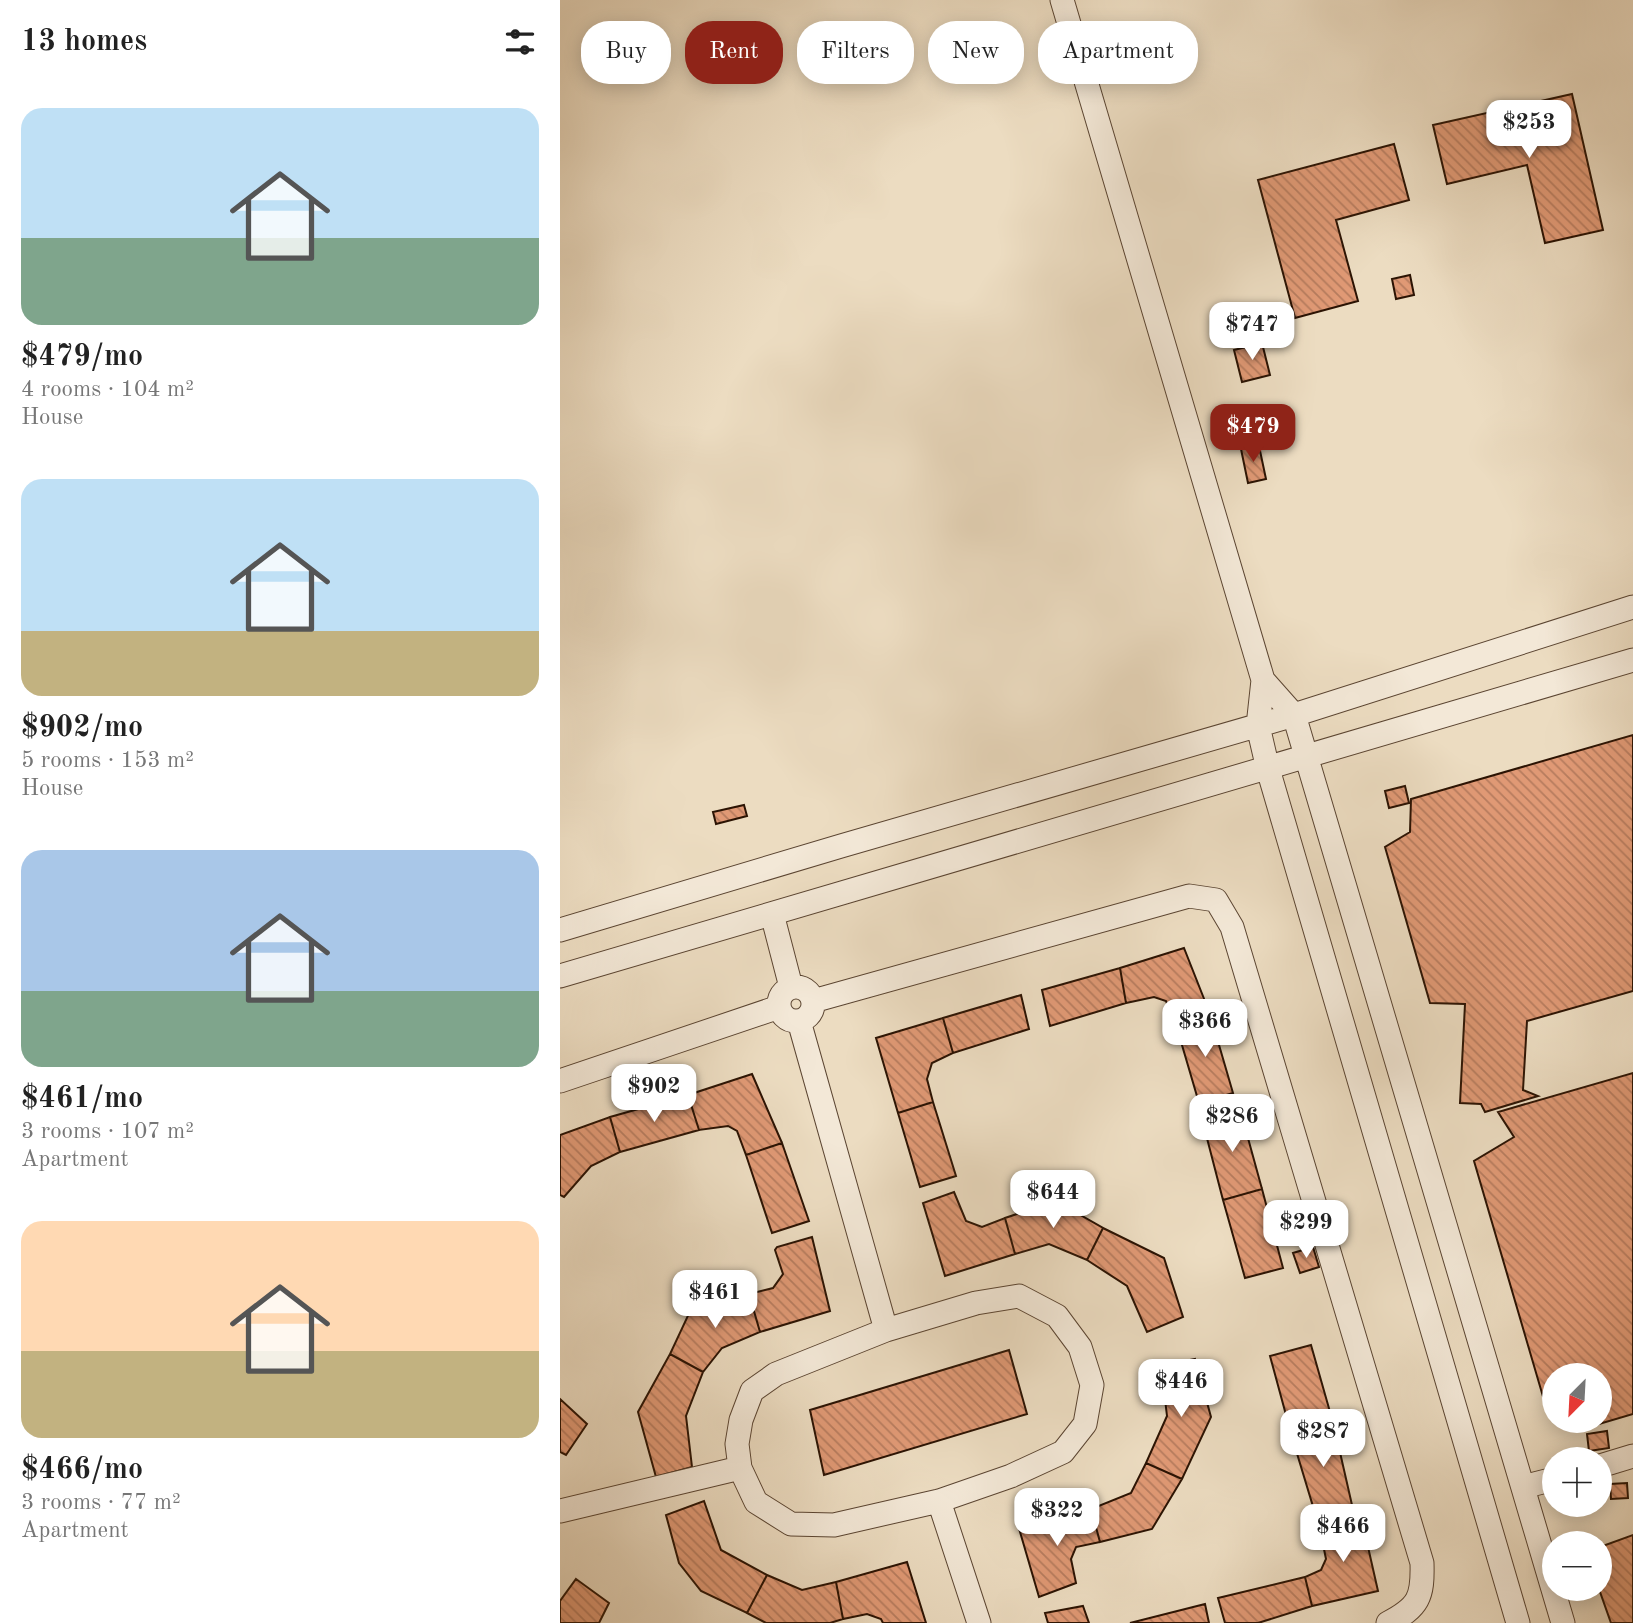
<!DOCTYPE html>
<html lang="en">
<head>
<meta charset="utf-8">
<style>
  :root { --surface:#fff; --page:#f2f2f2; --text:#222; --muted:#767676; --accent:#8f2418 }
  body { margin:0; font-family:"Old Standard TT",serif; background:var(--page); color:var(--text); height:100vh; display:flex; flex-direction:column; font-size:26px; white-space:nowrap }
  * { box-sizing:border-box; margin:0 }
  p { font-size:23px; color:var(--muted) }
  .icon { flex:none; width:38px; height:38px; fill:none; stroke:currentColor; stroke-width:2; stroke-linecap:round; stroke-linejoin:round }
  .map { position:relative; flex:1; overflow:hidden }
  .sheet { display:flex; flex-direction:column; background:var(--surface); width:560px }
  .sheet>* { flex:none }
  .banner { position:absolute; left:21px; top:21px; width:665px; height:63px; display:flex; gap:14px }
  .needle { width:46px; rotate:204deg }
  .tools { position:absolute; left:982px; top:1363px; display:grid; gap:14px }
  .tools a { display:grid; place-items:center; width:70px; height:70px; border-radius:50%; background:var(--surface); box-shadow:0 4px 18px #0003; font-size:35px }
  .price { position:absolute; translate:-50% -60px; padding:0 16px; border-radius:14px; background:#fff; color:#222; font-size:23px; line-height:46px; filter:drop-shadow(0 2px 4px #0008) }
  .price::after { content:''; position:absolute; left:50%; top:42px; width:21px; height:16px; margin-left:-10px; background:inherit; clip-path:polygon(0 0,100% 0,50% 100%) }
  .price.on { background:var(--accent); color:#fff }
  ul { padding:0; list-style:none }
  li { display:grid; align-content:center; gap:14px; height:371px; padding:0 21px }
  li span { display:grid; place-items:center; height:217px; border-radius:21px; color:#555 }
  li>.icon { margin-inline-start:auto }
  span .icon { width:126px; height:126px; fill:#fffc; stroke-width:1 }
  li b { font-size:30px }
  h2 { display:flex; justify-content:space-between; align-items:center; height:84px; padding:0 21px; font-size:30px }
  .tag { padding:0 24px; border-radius:28px; background:var(--surface); box-shadow:0 4px 18px #0003; font-size:24px; line-height:63px }
  .tag.on { background:var(--accent); color:#fff }
  main { display:flex; flex:1; min-height:0 }
  .map>svg:first-child { display:block }
  .building { fill:url(#building-back-hatch); stroke:#2b1303; stroke-width:2 }
  .lines { fill:none; stroke-linecap:round; stroke-linejoin:round }
  .minor-casing { stroke:#5b4532; stroke-width:25 }
  .minor { stroke:#f3e8d7; stroke-width:23 }
</style>
</head>
<body>
<main>
<section class="sheet">
<h2>13 homes<svg class="icon" aria-label="filters" viewBox="0 0 24 24"><path d="M4 7h16M4 17h16"/><circle cx="9" cy="7" r="2"/><circle cx="15" cy="17" r="2"/></svg></h2>
<ul>
<li><span style="background:linear-gradient(#bfe0f5 60%,#7fa58c 0)"><svg class="icon" aria-label="home" viewBox="0 0 24 24"><path d="M3 11l9-7 9 7M6 9v11h12V9"/></svg></span><div><b>$479/mo</b><p>4 rooms · 104 m²</p><p>House</p></div></li>
<li><span style="background:linear-gradient(#bfe0f5 70%,#c2b280 0)"><svg class="icon" aria-label="home" viewBox="0 0 24 24"><path d="M3 11l9-7 9 7M6 9v11h12V9"/></svg></span><div><b>$902/mo</b><p>5 rooms · 153 m²</p><p>House</p></div></li>
<li><span style="background:linear-gradient(#a9c7e8 65%,#7fa58c 0)"><svg class="icon" aria-label="home" viewBox="0 0 24 24"><path d="M3 11l9-7 9 7M6 9v11h12V9"/></svg></span><div><b>$461/mo</b><p>3 rooms · 107 m²</p><p>Apartment</p></div></li>
<li><span style="background:linear-gradient(#ffd9b3 60%,#c2b280 0)"><svg class="icon" aria-label="home" viewBox="0 0 24 24"><path d="M3 11l9-7 9 7M6 9v11h12V9"/></svg></span><div><b>$466/mo</b><p>3 rooms · 77 m²</p><p>Apartment</p></div></li>
</ul>
</section>
<div class="map">
<svg width="1073" height="1623" viewBox="0 0 1073 1623">
  <defs>
    <pattern id="building-back-hatch" width="6" height="6" patternUnits="userSpaceOnUse" patternTransform="scale(1.75)"><rect width="6" height="6" fill="#e09975"/><path d="M-1 5l2 2M0 0l6 6M5-1l2 2" fill="none" stroke="#b67c5e"/></pattern>
  </defs>
  <rect width="100%" height="100%" fill="#ecdcc1"/>
  <filter id="stains"><feTurbulence type="fractalNoise" baseFrequency=".00286" numOctaves="4"/><feColorMatrix values="0 0 0 0 .2 0 0 0 0 .09 0 0 0 0 .02 0 0 0 .5 -.17"/></filter>
  <radialGradient id="worn" r=".72"><stop offset=".6" stop-color="#630" stop-opacity="0"/><stop offset="1" stop-color="#630" stop-opacity=".3"/></radialGradient>
  <!-- building -->
  <path class="building" d="M1012,94L1043,230L985,243L967,165L887,184L873,125Z
    M834,144L849,200L776,220L798,301L735,318L698,180Z
    M850,275L854,295L836,299L832,279Z
    M702,343L710,375L682,382L674,350Z
    M699,446L706,479L688,483L681,449Z
    M1073,735V991L967,1021L963,1090L978,1096L925,1112L921,1104L900,1103L905,1004L870,1003L825,847L850,832L851,799Z
    M845,786L849,803L829,808L825,791Z
    M184,805L187,816L156,824L153,812Z
    M624,948L650,1014L617,1028L606,1001L594,997L566,1003L560,968Z
    M560,968L566,1003L490,1026L482,990Z
    M461,995L469,1029L393,1053L383,1018Z
    M650,1014L673,1093L639,1103L617,1028Z
    M383,1018L393,1053L372,1063L367,1079L373,1102L338,1113L316,1038Z
    M1073,1073V1414L1029,1427L1028,1421H1040V1376H994V1402L984,1400L914,1161L954,1137L938,1112Z
    M192,1074L222,1143L186,1155L177,1131L168,1126L139,1130L128,1095Z
    M128,1095L139,1130L60,1152L50,1117Z
    M373,1102L396,1176L360,1187L338,1113Z
    M680,1109L702,1189L663,1200L642,1119Z
    M50,1117L60,1152L31,1166L4,1197L0,1195V1135Z
    M222,1143L249,1221L212,1233L186,1155Z
    M702,1189L723,1268L685,1278L663,1200Z
    M394,1192L406,1221L422,1227L445,1218L455,1254L385,1276L363,1203Z
    M496,1201L543,1228L527,1260L489,1244L455,1254L445,1218Z
    M543,1228L604,1258L623,1317L587,1332L567,1286L527,1260Z
    M252,1237L270,1311L200,1332L189,1294L213,1288L223,1274L215,1250L217,1247Z
    M753,1247L759,1267L740,1273L733,1253Z
    M189,1294L200,1332L162,1348L143,1372L110,1354L132,1307Z
    M751,1345L774,1426L732,1437L710,1356Z
    M449,1350L467,1414L264,1475L250,1410Z
    M110,1354L143,1372L126,1416L132,1467L96,1477L78,1412Z
    M635,1359L651,1417L622,1479L586,1463L607,1416L601,1366Z
    M0,1399L27,1424L6,1455L0,1452Z
    M774,1426L792,1505L755,1513L732,1437Z
    M1047,1431L1049,1448L1029,1451L1027,1434Z
    M586,1463L622,1479L592,1529L540,1542L531,1509L571,1493Z
    M1067,1483L1068,1498L1051,1499L1050,1484Z
    M144,1501L161,1550L207,1575L187,1613L141,1591L119,1563L106,1515Z
    M531,1509L540,1542L516,1547L511,1559L516,1583L479,1597L458,1525Z
    M801,1516L818,1591L752,1606L745,1577L761,1570L766,1559L759,1525Z
    M1073,1535V1623H1051L1039,1589L1040,1547Z
    M347,1562L366,1623H323L321,1619L307,1614L283,1619L276,1582Z
    M207,1575L242,1590L276,1582L283,1619L270,1623H206L187,1613Z
    M745,1577L752,1606L698,1623H665L658,1598Z
    M16,1579L49,1603L39,1623H0V1601Z
    M645,1604L649,1623H570Z
    M523,1606L529,1623H488L485,1613Z"/>
  <g class="lines">
    <!-- minor casing -->
    <g class="minor-casing">
      <path id="minor" d="M502,0L703,680L698,726L708,769L958,1623
        M703,680L734,715L1003,1623
        M212,914L231,987
        M0,930L281,846L734,715L1073,607
        M0,976L1073,660
        M219 1004a17 17 0 1 1 34 0a17 17 0 1 1-34 0Z
        M253,1001L629,896L656,900L672,927L862,1563C863,1597 859,1607 828,1623
        M239,1021L326,1330
        M0,1081L219,1007
        M459,1296L497,1316L520,1347L532,1385L525,1424L503,1452L451,1476L379,1501L274,1525L231,1524L196,1502L180,1468L177,1444L181,1420L192,1391L216,1374L326,1330L416,1303Z
        M1040,1466L1073,1456
        M963,1487L994,1479
        M379,1501L419,1623
        M0,1511L180,1468"/>
    </g>
    <!-- minor -->
    <use href="#minor" class="minor"/>
  </g>
  <rect width="100%" height="100%" filter="url(#stains)"/>
  <rect width="100%" height="100%" fill="url(#worn)"/>
</svg>
<div class="tools">
<a><svg class="needle" viewBox="-14 -14 28 28"><path d="M0-13l5 13h-10z" fill="#e53935"/><path d="M0 13l5-13h-10z" fill="#767676"/></svg></a>
<a>+</a>
<a>−</a>
</div>
<b class="price" style="left:969px;top:160px">$253</b>
<b class="price" style="left:692px;top:362px">$747</b>
<b class="price on" style="left:693px;top:464px">$479</b>
<b class="price" style="left:645px;top:1059px">$366</b>
<b class="price" style="left:94px;top:1124px">$902</b>
<b class="price" style="left:672px;top:1154px">$286</b>
<b class="price" style="left:493px;top:1230px">$644</b>
<b class="price" style="left:746px;top:1260px">$299</b>
<b class="price" style="left:155px;top:1330px">$461</b>
<b class="price" style="left:621px;top:1419px">$446</b>
<b class="price" style="left:763px;top:1469px">$287</b>
<b class="price" style="left:497px;top:1548px">$322</b>
<b class="price" style="left:783px;top:1564px">$466</b>
<div class="banner">
<a class="tag">Buy</a>
<a class="tag on">Rent</a>
<a class="tag">Filters</a>
<a class="tag">New</a>
<a class="tag">Apartment</a>
</div>
</div>
</main>
</body>
</html>
